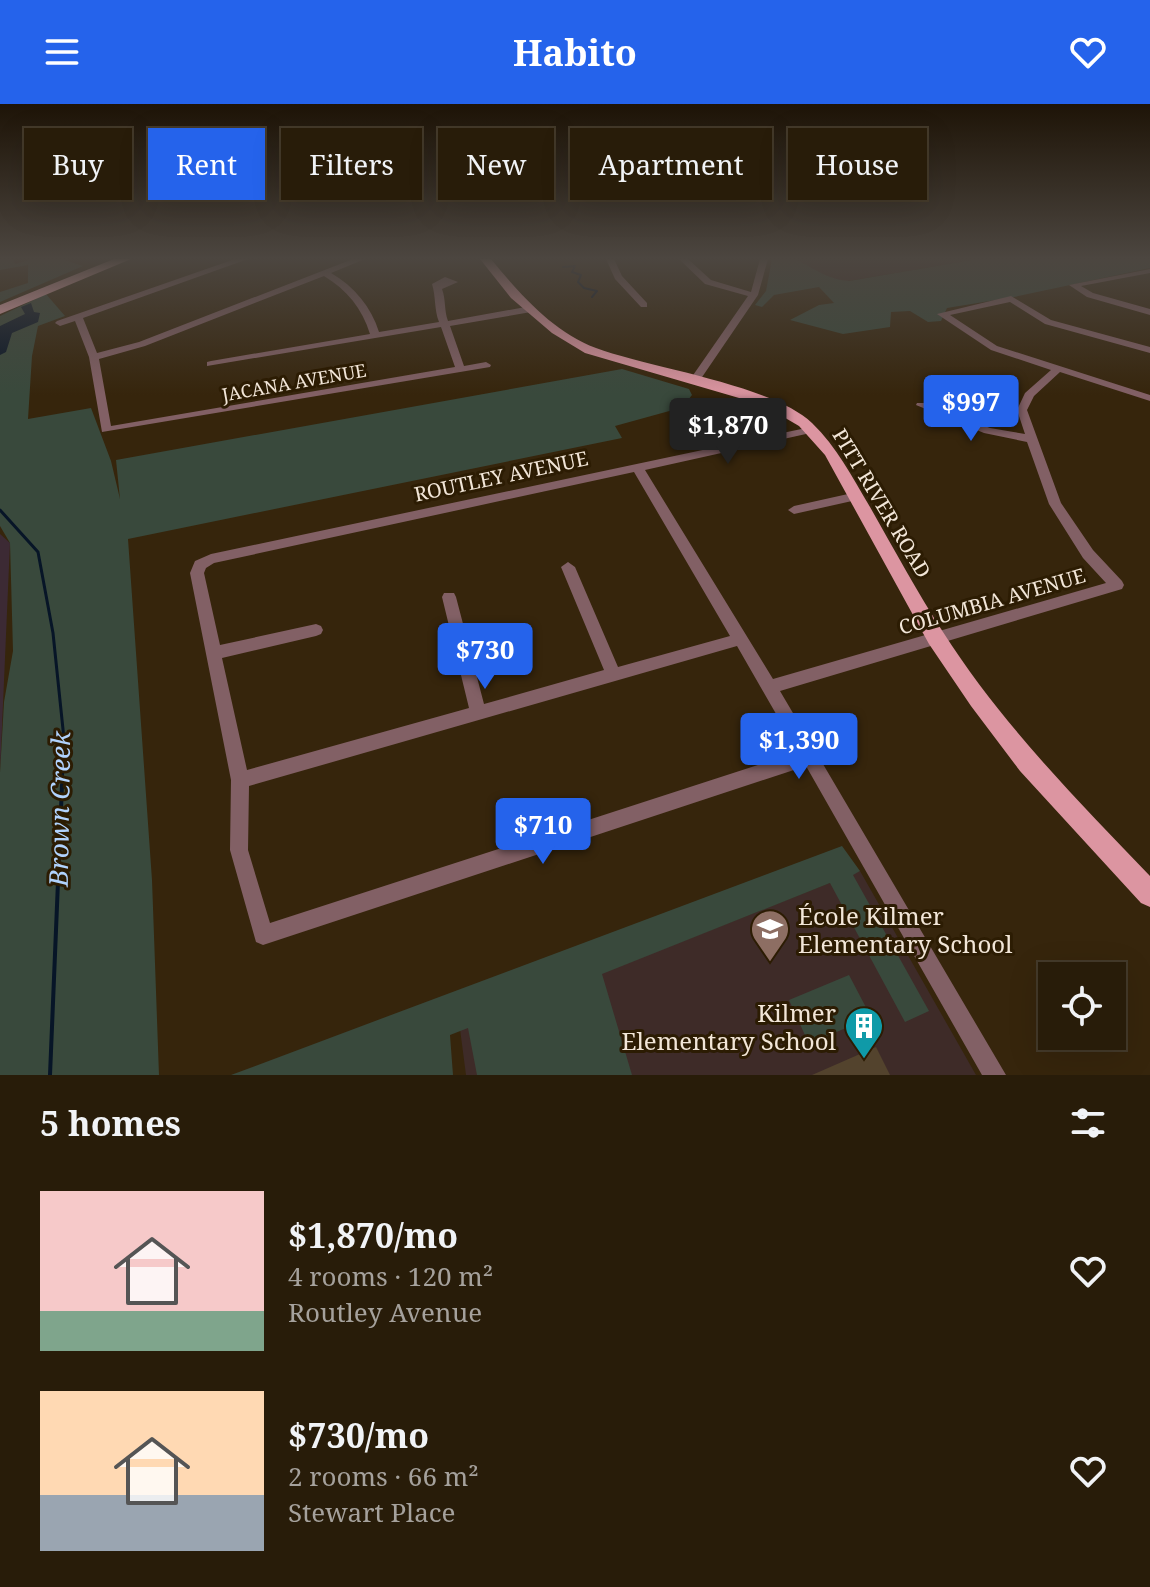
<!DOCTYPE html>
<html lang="en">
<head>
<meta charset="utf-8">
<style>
  :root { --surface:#281c09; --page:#302512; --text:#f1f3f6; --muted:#a5a19c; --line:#443a2a; --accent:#2563eb }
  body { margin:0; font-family:"Noto Serif",serif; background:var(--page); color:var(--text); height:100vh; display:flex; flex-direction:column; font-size:30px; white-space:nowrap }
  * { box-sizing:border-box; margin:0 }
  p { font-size:26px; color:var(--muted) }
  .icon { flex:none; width:44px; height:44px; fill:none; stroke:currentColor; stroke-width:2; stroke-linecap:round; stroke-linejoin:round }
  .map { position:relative; height:971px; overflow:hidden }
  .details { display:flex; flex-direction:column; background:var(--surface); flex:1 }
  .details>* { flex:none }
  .guide { position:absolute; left:24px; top:24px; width:1102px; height:72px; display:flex; gap:16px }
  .controls { position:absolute; left:1038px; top:858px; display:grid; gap:16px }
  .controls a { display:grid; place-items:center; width:88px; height:88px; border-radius:0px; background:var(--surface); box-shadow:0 8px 32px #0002,0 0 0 2px var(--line); font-size:40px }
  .price { position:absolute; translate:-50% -68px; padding:0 18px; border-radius:8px; background:var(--accent); color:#fff; font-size:26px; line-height:52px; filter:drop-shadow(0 2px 4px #0008) }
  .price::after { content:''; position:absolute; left:50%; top:48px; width:24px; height:18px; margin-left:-12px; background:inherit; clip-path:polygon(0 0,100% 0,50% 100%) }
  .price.selected { background:#222; color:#fff }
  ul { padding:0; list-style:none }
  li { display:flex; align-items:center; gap:24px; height:200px; padding:0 40px }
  li span { display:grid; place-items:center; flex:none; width:224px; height:160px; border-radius:0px; color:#555 }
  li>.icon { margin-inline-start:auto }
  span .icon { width:96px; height:96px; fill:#fffc; stroke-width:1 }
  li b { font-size:34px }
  h2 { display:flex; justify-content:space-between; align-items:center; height:96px; padding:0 40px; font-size:34px }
  .chip { padding:0 28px; border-radius:0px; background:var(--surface); box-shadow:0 8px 32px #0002,0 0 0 2px var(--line); font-size:28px; line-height:72px }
  .chip.selected { background:var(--accent); color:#fff }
  header { display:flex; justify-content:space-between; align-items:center; height:104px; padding:0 40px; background:var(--accent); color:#fff; font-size:36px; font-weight:700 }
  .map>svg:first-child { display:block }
  .industrial { fill:#3c2a34 }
  .education { fill:#3e2b28 }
  .green { fill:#39493c }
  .water { fill:#071527 }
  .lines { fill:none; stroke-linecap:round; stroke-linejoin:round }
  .stream-far2 { stroke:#071527; stroke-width:2 }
  .stream-far1 { stroke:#071527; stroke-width:3 }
  .stream { stroke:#071527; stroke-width:4 }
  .building { fill:#53432d }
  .minor { fill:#826065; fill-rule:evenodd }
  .major { fill:#dc95a1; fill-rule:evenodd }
  .highway { fill:#f5b0bb; fill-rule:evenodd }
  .labels { text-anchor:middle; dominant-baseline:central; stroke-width:6; stroke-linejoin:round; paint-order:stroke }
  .far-street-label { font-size:18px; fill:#f2e6d8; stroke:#2c1c03 }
  .street-label { font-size:20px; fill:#f2e6d8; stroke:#2c1c03 }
  .near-poi-label { font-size:24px; fill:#f2e6d8; stroke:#2c1c03; text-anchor:start }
  .near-water-label { font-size:26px; font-style:italic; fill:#b1d3fe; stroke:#2c1c03 }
</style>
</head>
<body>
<header><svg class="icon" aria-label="menu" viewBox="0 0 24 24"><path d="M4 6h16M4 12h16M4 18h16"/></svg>Habito<svg class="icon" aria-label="heart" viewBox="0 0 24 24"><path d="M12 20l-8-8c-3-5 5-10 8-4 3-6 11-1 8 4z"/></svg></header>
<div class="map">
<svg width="1150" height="971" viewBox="0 0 1150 971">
  <rect width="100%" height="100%" fill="#36250c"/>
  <!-- industrial -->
  <path class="industrial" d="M0,430L10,439L0,669Z"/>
  <!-- education -->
  <path class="education" d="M773,155H978L818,182Z
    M860,767L976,971H466L460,925Z"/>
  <!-- green -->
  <path class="green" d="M0,155H13L15,160L32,155H68L65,156L83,162L0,198V188L28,179V161L0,166Z
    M772,155C781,155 792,154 799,157C817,166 827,175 849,177L978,155H1150V164L1014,193L947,204L941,217L928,218L910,207L891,208L890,223L843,230L790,216L819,201L834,199L819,183L774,191L762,203L755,201L766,187Z
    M46,190L65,212L38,222L32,252L28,315L91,304L111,357L120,395L116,356L622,265L689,285L692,291L685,300L673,306L615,322L622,334L128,435L152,776L159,971H0V669L4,598L13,547L10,439L0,422V212Z
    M842,742L860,767L853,771L929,907L905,918L830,779L602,870L632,971H477L468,924L450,931L453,971H231Z
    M849,871L871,913L809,940L789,896Z"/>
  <!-- water -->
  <path class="water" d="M31,199L34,208L40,209L38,218L12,229L6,248L0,251V222L25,210L21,203Z"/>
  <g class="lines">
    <!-- stream-far2 -->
    <path class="stream-far2" d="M563,163L575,162L572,168L581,171L578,178L584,184L597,187L592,193"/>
    <!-- stream-far1 -->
    <path class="stream-far1" d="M0,406L38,448L53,529L64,635L62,683"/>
    <!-- stream -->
    <path class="stream" d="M50,971L62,681"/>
  </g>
  <!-- building -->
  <path class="building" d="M876,943L890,971H812Z"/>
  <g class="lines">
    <!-- minor -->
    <path class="minor" d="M235,155H248L83,214L97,249L139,238L353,155H365L331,169C355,183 371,203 379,228L439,218C434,205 436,193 432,180L445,173L458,178L442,185C446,196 444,206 448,217L531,202L535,205L531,208L450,222L464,262L486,258L491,261L490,263L102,328L89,253L75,217L60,222L55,219L57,217ZM324,172C347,186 362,204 370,230L211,257L207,258V262L441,223L455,263L111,322L99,255L145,242Z
      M606,155H614L622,172L647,199V203H641L615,175Z
      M679,155H688L711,176L751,188L760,155H768L758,191L698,279L694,280L689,277L748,192L705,180Z
      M1150,165V169L1081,182L1093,189L1150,205V211L1087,193L1069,181Z
      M1011,192L1051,216L1150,243V249L1045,220L1010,198L950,211L997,242L1150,291V297L1060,268L1034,292L1027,306L1061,399L1093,446L1122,477L1124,481L1122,485L780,587L1006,971H982L806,662L263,841L256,838L230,746L231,676L190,469L195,457L211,450L811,323L817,326L815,328L645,366L773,575L1106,479L1083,454L1049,400L1027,338L984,329L916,301L917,299H925L990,324L1025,330L1017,306L1025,289L1051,266L991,246L937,210ZM634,368L730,532L618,563L575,463L568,458L561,463L604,566L484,600L456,493L454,489H444L442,493L469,604L247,666L222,554L316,532L321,530L323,526L321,522L316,520L220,541L204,469L206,464L214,459ZM737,542L798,648L270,819L248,746L249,682Z
      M857,388L861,389L863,392L861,395L794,410L788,406L794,402Z"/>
    <!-- major -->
    <path class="major" d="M480,155H491C519,189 553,228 596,244C650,264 773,281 812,319C837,343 852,373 870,403C894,445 917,488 943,528C1001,619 1076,695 1150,772V803L1141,799L1020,667L971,602L929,540L825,351L799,322L763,301L585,249L552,229L511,194Z"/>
    <!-- highway -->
    <path class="highway" d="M114,155H131L0,210V201Z"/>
  </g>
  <!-- sky -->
  <linearGradient id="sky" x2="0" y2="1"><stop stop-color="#1e1407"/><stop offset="0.53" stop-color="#4c4640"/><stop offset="1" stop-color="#4c4640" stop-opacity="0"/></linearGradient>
  <rect width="1150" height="291" fill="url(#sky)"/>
  <!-- icons -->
  <defs>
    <g id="school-pin" transform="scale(2)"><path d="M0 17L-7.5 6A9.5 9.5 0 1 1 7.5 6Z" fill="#8d6e63" stroke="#2c1c03"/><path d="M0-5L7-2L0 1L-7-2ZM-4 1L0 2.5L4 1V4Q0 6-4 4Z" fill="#fff"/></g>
    <g id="building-pin" transform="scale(2)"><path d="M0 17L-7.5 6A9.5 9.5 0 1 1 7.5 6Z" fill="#0f9aa8" stroke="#2c1c03"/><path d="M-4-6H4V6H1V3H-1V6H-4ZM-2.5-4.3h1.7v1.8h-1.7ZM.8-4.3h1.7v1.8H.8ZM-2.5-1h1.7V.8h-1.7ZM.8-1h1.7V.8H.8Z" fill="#fff"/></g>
  </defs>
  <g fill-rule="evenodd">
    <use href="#school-pin" x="770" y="825"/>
    <use href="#building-pin" x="864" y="922"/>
  </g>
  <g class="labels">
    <!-- far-street labels -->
    <g class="far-street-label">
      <text transform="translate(294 278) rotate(-10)">JACANA AVENUE</text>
    </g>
    <!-- street labels -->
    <g class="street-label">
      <text transform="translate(501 372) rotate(-12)">ROUTLEY AVENUE</text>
      <text transform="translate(882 399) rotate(59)">PITT RIVER ROAD</text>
      <text transform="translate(992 497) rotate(-16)">COLUMBIA AVENUE</text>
    </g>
    <!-- near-poi labels -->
    <g class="near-poi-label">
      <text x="798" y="811">École Kilmer<tspan x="798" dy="28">Elementary School</tspan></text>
      <text x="836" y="908" text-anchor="end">Kilmer<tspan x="836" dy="28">Elementary School</tspan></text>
    </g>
    <!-- near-water labels -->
    <g class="near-water-label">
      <text transform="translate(59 705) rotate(-89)">Brown Creek</text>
    </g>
  </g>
</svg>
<div class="controls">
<a><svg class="icon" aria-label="locate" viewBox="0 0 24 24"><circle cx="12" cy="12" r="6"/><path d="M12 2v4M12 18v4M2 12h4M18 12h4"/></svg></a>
</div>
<b class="price" style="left:971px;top:339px">$997</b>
<b class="price selected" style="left:728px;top:362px">$1,870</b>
<b class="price" style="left:485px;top:587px">$730</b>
<b class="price" style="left:799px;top:677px">$1,390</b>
<b class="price" style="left:543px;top:762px">$710</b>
<div class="guide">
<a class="chip">Buy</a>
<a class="chip selected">Rent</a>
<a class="chip">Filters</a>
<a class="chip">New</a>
<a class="chip">Apartment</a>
<a class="chip">House</a>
</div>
</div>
<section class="details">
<h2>5 homes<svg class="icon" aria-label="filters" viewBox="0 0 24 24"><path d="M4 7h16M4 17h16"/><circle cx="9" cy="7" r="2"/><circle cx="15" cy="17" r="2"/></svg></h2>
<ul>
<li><span style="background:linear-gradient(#f6c9c9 75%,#7fa58c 0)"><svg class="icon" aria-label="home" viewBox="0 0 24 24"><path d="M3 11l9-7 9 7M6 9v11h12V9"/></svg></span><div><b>$1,870/mo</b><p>4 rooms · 120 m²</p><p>Routley Avenue</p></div><svg class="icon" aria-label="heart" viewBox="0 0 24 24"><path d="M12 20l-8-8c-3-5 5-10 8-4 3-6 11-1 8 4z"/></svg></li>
<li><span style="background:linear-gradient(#ffd9b3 65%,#9aa5b1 0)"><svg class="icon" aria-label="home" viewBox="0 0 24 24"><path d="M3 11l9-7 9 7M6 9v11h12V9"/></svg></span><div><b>$730/mo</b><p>2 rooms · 66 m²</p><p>Stewart Place</p></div><svg class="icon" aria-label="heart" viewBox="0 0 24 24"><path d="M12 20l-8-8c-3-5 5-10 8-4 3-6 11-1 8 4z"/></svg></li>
</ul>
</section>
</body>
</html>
